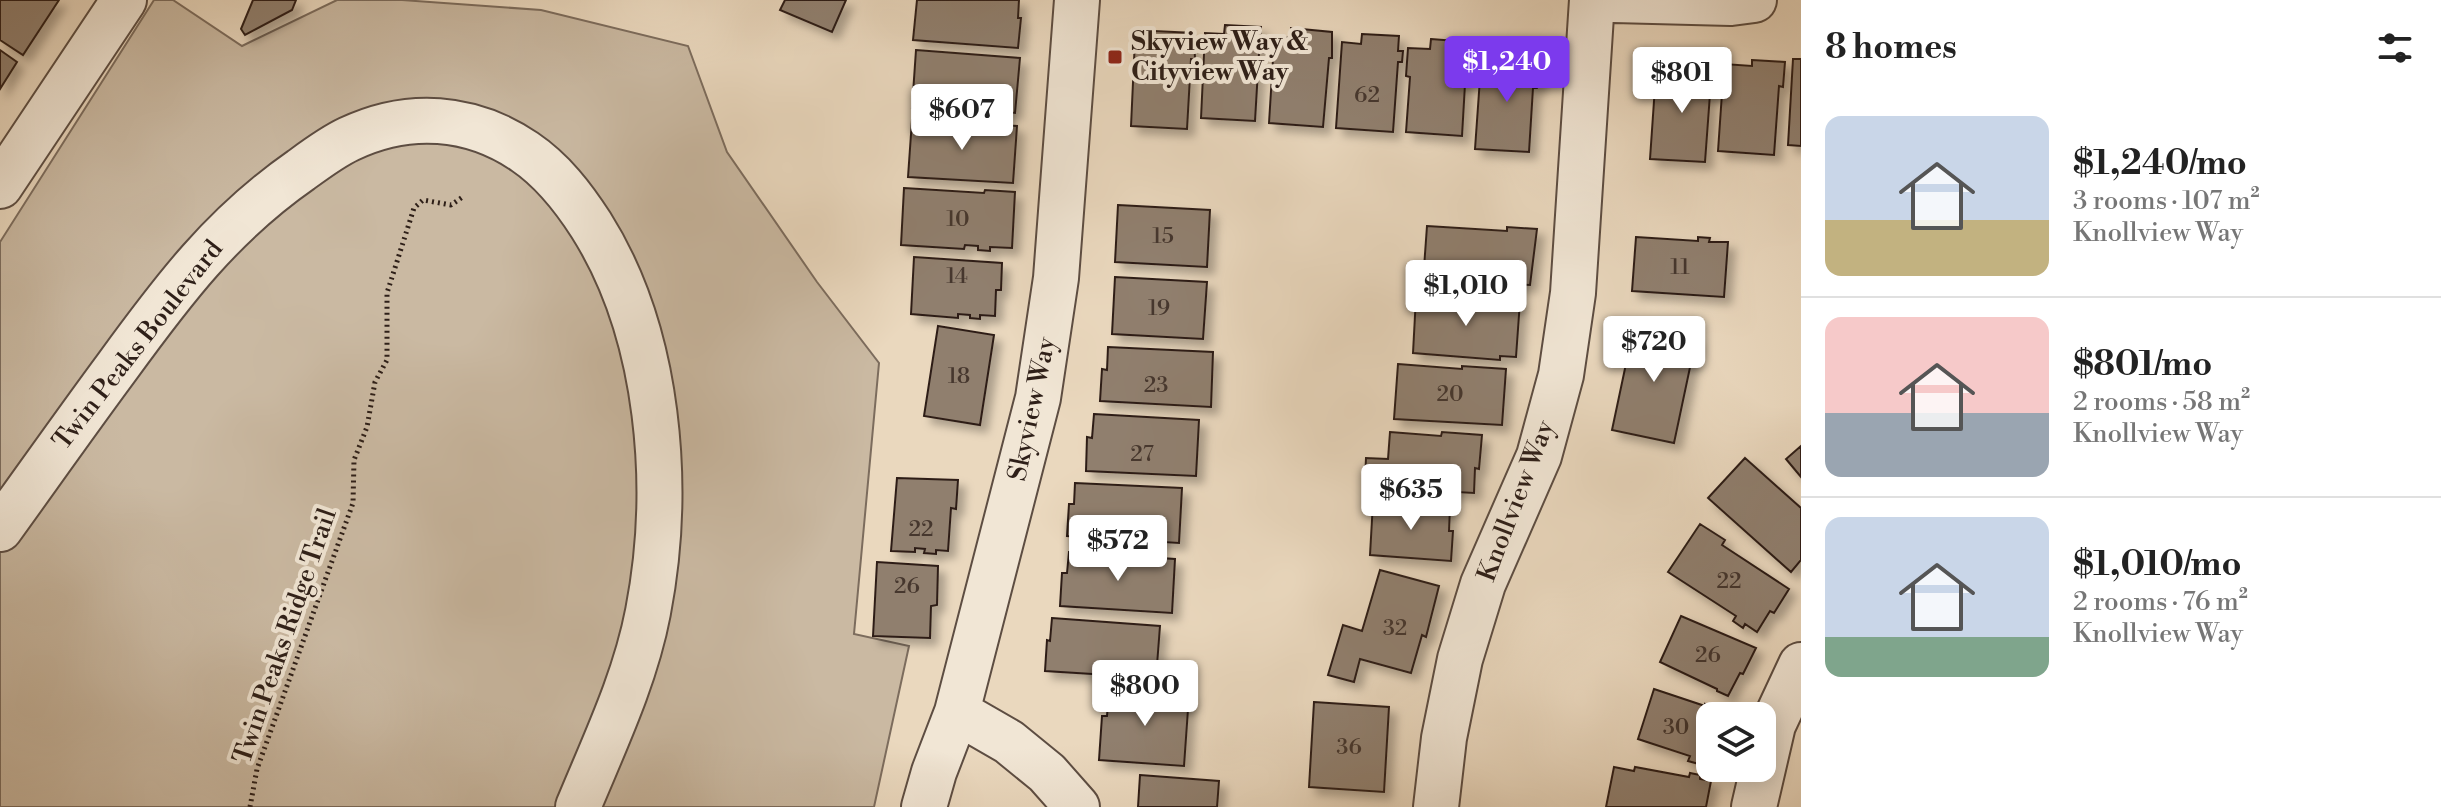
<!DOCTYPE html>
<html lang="en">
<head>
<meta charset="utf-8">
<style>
  :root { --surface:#fff; --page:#f6f6f6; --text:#222; --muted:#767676; --line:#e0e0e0; --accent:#7c3aed }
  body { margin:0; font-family:"Libre Bodoni",serif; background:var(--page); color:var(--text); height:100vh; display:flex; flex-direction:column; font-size:30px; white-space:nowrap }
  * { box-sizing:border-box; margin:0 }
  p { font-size:26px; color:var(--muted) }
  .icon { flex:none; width:44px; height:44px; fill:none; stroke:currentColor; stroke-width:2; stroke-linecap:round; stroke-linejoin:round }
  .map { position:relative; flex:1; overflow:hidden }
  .details { display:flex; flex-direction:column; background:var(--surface); width:640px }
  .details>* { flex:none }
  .fabs { position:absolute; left:1696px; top:702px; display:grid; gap:16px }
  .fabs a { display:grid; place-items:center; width:80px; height:80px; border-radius:16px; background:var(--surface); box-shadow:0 4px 20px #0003; font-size:40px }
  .price { position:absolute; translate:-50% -68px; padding:0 18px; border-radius:8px; background:#fff; color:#222; font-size:26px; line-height:52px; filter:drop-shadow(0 2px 4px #0008) }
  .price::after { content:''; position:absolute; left:50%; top:48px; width:24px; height:18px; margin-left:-12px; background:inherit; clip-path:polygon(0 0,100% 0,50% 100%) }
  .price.active { background:var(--accent); color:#fff }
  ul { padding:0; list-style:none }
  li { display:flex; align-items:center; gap:24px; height:200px; padding:0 24px }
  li+li { border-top:2px solid var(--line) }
  li span { display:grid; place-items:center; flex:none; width:224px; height:160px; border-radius:16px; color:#555 }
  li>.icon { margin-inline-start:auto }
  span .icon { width:96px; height:96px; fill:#fffc; stroke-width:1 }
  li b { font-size:34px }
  h2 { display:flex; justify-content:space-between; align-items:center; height:96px; padding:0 24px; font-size:34px }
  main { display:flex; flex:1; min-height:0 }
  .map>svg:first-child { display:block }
  .green { fill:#cab9a2; stroke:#7c6c5d; stroke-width:2 }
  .building { fill:#907f6e; stroke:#2e1f18; stroke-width:2; filter:url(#shadow) }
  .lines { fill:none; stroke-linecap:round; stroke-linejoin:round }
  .street-casing { stroke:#5d4d42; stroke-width:48 }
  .path { stroke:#2e1f18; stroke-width:5; stroke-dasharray:2 4; stroke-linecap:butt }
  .street { stroke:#f1e6d5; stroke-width:44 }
  .poi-dot { fill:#8f2418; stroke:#f1e6d5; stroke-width:3 }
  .labels { text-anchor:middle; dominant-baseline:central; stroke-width:8; stroke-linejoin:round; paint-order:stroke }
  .number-label { font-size:22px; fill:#46372e }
  .poi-label { font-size:26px; font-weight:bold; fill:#2e1f18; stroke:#f1e6d5; text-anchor:start }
  .street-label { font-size:26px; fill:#2e1f18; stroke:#f1e6d5 }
</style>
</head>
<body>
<main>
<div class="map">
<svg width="1801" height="807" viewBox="0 0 1801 807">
  <defs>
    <filter id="shadow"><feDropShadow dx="7" dy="7" stdDeviation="4" flood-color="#0004"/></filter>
  </defs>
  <rect width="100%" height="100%" fill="#ead8be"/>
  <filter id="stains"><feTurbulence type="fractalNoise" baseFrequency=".0025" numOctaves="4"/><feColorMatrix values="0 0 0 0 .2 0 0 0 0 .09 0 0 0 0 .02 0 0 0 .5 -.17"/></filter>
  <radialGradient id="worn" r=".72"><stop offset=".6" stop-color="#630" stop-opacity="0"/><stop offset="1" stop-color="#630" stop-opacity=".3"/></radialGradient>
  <!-- green -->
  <path class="green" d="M154,0H173L242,46L337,0H402L541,10L688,46L727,152L817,282L879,363L854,634L909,646L874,807H0V242Z"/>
  <!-- building -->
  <path class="building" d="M0,0H59L23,55L0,40Z
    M253,0H296L292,10L245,35L241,29Z
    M785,0H846L832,32L780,10Z
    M917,0H1019L1018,18H1021L1018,48L913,40Z
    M1225,25L1261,27L1260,42H1265L1264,53H1259L1255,121L1201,118L1205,33L1224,34Z
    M1291,28L1332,32V58H1329L1323,127L1269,123L1273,59H1269L1270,36L1291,38Z
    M1154,31L1194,33L1195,59H1191L1187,129L1131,126L1135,39L1154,40Z
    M1362,34L1399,36L1398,51H1403L1402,62H1398L1393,132L1336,128L1342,42L1361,44Z
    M1431,39L1468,42L1467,55L1470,56L1469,67H1466L1462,136L1406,132L1410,77L1406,76L1408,48L1430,49Z
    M0,50L17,62L0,89Z
    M916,50L1020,58L1015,113L999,111L998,115L987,114V110L973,109V112L912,108Z
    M1499,56L1539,58L1540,83L1537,88H1533L1529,152L1475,149L1481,64L1499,65Z
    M1793,59H1801V146L1788,145Z
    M1752,60L1785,62L1783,87L1779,86L1774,155L1718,151L1724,64L1752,66Z
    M1682,67L1716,70L1714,93L1710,94L1705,162L1650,159L1656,72L1682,74Z
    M912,120L1017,126L1013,183L908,177Z
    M904,188L984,193L985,190L1015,192L1012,248L990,247V251L978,250V246L965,245L964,249L901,245Z
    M1118,205L1210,210L1207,267L1115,262Z
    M1427,226L1507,231V227L1537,229L1530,285L1509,284V288L1498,287V283L1485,282V287L1423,282Z
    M1636,237L1698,241V237L1710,238L1709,242H1728L1724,297L1632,291Z
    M914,257L1002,263L1001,290H996L995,316L980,315V319L970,318V315L958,314V318L911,314Z
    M1115,277L1207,282L1203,339L1112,334Z
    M1416,297L1520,301L1516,357L1500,356V360L1413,353Z
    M938,326L994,335L980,425L924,416Z
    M1634,326L1696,339L1674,443L1612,430Z
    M1108,347L1213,352L1211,407L1100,401L1102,369L1107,370Z
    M1398,364L1462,369V366L1506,369L1502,425L1394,419Z
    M1094,414L1199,420L1196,476L1086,471L1087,437L1092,438Z
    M1390,432L1441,436L1442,432L1482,435L1479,469L1475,468L1474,493L1387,488L1388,480L1365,479L1366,458L1388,459Z
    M1801,446V477L1786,459Z
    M1745,458L1801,508V560L1791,572L1708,498Z
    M897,478L958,480L956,509L951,508L948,551L936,550V554L924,553L925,549L915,548V552L891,551Z
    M1075,483L1182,488L1179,543L1067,536L1069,504H1074Z
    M1373,502L1450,507L1449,531H1453L1451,561L1370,555Z
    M1700,524L1725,540L1722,545L1789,589L1774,613L1770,611L1757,632L1745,624L1743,628L1733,621L1736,616L1668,572Z
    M1069,552L1175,559L1172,613L1060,606L1062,573H1067Z
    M877,562L938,566L937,605L931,606L930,638L873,636Z
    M1380,570L1439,586L1426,637L1422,635L1411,673L1360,659L1354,682L1328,675L1343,625L1362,631Z
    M1681,616L1756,648L1743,674L1740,673L1728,696L1717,691V689L1660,662Z
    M1052,618L1160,626L1156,678L1045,671L1047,640L1050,641Z
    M1654,689L1705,706V704L1729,712L1728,716H1710V763L1701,760L1699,764L1688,761L1690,756L1638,739Z
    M1109,690L1189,695L1184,766L1099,760L1102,716H1107Z
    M1314,702L1389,707L1384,792L1309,787Z
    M1614,767L1634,771L1635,767L1689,777L1690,773L1700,775V779L1711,781L1706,807H1606Z
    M1140,775L1219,781L1217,807H1138Z"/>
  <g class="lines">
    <!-- street casing -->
    <g class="street-casing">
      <path id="street" d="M1614,0L1731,3L1754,0
        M0,186L124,0
        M0,529C39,475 77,421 117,367C173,290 222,225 301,170C316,159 332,147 349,139C408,111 471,115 525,152C553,171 573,197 591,225C660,334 672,488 648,612C635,680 604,744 578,807
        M957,712L1009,742L1047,773L1077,807
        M924,807L934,772L957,712L1038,398L1056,278L1077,0
        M1436,807L1444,738L1460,659L1483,584L1539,456L1561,375L1573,293L1592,0
        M1754,807L1773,725L1801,665"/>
    </g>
    <!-- path -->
    <path class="path" d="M250,807L257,769L353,503L354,460L367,427L375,382L387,360V293L414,208L423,200L451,205L464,196"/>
    <!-- street -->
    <use href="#street" class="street"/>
  </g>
  <!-- markers -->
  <rect class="poi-dot" x="1107" y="49" width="16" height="16" rx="4"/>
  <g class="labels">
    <!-- number labels -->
    <g class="number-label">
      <text x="1367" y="95">62</text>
      <text x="958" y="219">10</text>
      <text x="1163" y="236">15</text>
      <text x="1680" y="267">11</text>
      <text x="957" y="276">14</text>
      <text x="1159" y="308">19</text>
      <text x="959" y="376">18</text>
      <text x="1156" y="385">23</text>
      <text x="1450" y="394">20</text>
      <text x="1142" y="454">27</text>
      <text x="921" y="529">22</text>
      <text x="1729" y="581">22</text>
      <text x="907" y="586">26</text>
      <text x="1395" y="628">32</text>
      <text x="1708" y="655">26</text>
      <text x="1676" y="727">30</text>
      <text x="1349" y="747">36</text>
    </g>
    <!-- poi labels -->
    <g class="poi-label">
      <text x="1131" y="42">Skyview Way &amp;<tspan x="1131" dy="30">Cityview Way</tspan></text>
    </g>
    <!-- street labels -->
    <g class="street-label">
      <text transform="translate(138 345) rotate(-52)">Twin Peaks Boulevard</text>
      <text transform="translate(1032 409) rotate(-78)">Skyview Way</text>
      <text transform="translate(1516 501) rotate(-69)">Knollview Way</text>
      <text transform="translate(285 636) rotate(-71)">Twin Peaks Ridge Trail</text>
    </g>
  </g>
  <rect width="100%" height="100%" filter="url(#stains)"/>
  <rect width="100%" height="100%" fill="url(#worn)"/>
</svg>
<div class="fabs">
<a><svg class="icon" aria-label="layers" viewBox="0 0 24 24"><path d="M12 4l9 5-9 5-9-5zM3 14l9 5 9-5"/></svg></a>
</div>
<b class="price active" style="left:1507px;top:104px">$1,240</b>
<b class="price" style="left:1682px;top:115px">$801</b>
<b class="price" style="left:962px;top:152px">$607</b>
<b class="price" style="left:1466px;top:328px">$1,010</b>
<b class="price" style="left:1654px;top:384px">$720</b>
<b class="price" style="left:1411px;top:532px">$635</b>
<b class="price" style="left:1118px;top:583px">$572</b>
<b class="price" style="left:1145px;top:728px">$800</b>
</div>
<section class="details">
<h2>8 homes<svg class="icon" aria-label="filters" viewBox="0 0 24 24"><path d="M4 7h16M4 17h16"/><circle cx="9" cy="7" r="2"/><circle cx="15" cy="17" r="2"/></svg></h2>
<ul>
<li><span style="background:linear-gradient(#c9d6e8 65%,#c2b280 0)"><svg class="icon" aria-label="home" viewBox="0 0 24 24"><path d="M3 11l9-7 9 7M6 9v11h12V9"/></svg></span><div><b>$1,240/mo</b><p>3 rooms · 107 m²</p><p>Knollview Way</p></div></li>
<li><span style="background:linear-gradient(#f6c9c9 60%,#9aa5b1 0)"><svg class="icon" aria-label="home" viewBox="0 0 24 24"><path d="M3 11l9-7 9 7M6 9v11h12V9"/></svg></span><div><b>$801/mo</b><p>2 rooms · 58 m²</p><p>Knollview Way</p></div></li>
<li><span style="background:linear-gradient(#c9d6e8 75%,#7fa58c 0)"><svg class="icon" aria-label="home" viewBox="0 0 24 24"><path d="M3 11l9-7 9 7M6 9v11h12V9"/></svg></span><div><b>$1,010/mo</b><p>2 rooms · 76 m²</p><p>Knollview Way</p></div></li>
</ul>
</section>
</main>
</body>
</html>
